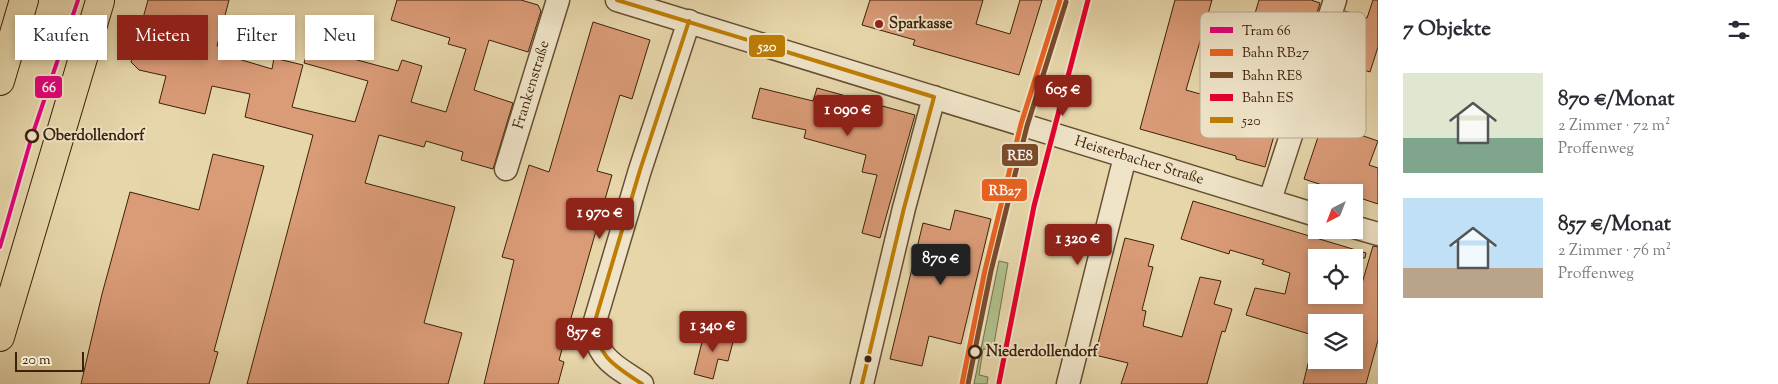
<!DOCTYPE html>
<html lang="de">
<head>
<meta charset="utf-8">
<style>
  :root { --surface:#fff; --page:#f7f7f7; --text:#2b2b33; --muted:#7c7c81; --accent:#8f2418 }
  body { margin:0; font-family:"Sorts Mill Goudy",serif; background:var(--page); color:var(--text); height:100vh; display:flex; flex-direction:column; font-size:19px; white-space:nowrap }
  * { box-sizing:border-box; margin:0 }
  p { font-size:16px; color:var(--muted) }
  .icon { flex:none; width:28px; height:28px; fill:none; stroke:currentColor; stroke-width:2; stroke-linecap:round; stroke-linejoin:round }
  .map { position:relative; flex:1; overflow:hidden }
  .side { display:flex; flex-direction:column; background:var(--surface); width:400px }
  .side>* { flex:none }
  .hud { position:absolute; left:15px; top:15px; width:475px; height:45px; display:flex; gap:10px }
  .needle { width:32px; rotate:222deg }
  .tools { position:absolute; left:1308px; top:184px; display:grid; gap:10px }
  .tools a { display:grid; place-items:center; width:55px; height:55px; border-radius:0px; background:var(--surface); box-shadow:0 2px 8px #0003; font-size:25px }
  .scale { position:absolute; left:15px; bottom:12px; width:69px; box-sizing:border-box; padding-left:5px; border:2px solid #3d210a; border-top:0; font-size:14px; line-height:18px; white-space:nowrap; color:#3d210a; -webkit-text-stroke:4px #efe4c8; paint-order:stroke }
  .price { position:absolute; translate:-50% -42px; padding:0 11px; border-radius:5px; background:var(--accent); color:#fff; font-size:16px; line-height:32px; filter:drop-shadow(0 1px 2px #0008) }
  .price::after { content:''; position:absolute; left:50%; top:30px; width:15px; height:11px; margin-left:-8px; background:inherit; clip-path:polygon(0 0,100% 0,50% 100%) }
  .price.current { background:#222; color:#fff }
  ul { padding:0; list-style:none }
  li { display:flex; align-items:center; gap:15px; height:125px; padding:0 25px }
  li span { display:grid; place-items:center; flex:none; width:140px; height:100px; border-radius:0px; color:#555 }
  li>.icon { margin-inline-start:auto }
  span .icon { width:60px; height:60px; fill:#fffc; stroke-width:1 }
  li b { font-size:21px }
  h2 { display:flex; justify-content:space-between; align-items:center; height:60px; padding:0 25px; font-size:21px }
  .tag { padding:0 18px; border-radius:0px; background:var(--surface); box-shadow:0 2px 8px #0003; font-size:18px; line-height:45px }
  .tag.current { background:var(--accent); color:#fff }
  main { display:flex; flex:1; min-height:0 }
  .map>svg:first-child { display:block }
  .green { fill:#b0bf8c; stroke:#76704b }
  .building { fill:#da9b77; stroke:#3d210a }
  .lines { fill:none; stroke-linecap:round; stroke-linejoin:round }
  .minor-casing { stroke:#674e32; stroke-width:25 }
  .highway-casing { stroke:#3d210a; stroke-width:30 }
  .minor { stroke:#efe4c8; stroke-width:22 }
  .highway { stroke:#e6d6aa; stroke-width:28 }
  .bus-1-casing { stroke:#efe4c8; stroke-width:8 }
  .bus-1 { stroke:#bf7e03; stroke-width:4 }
  .rail-1-casing { stroke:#efe4c8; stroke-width:9 }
  .rail-2-casing { stroke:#efe4c8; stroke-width:9 }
  .rail-3-casing { stroke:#efe4c8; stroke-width:9 }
  .rail-1 { stroke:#e96221; stroke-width:5 }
  .rail-2 { stroke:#7a4b2a; stroke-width:5 }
  .rail-3 { stroke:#e4002b; stroke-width:5 }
  .tram-1-casing { stroke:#efe4c8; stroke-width:8 }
  .tram-1 { stroke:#e5007d; stroke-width:4 }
  .poi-dot { fill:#8f2418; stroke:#efe4c8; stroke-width:2 }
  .stop-dot { fill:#efe4c8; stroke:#3d210a; stroke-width:2.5 }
  .bus-dot { fill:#3d210a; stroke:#efe4c8; stroke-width:2 }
  .labels { text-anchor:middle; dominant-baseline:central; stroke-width:4; stroke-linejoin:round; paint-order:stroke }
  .poi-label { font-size:15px; font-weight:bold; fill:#3d210a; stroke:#efe4c8; text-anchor:start }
  .street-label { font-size:15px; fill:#3d210a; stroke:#efe4c8 }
  .stop-label { font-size:15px; font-weight:bold; fill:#3d210a; stroke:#efe4c8; text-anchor:start }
  .key { fill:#efe4c8; stroke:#baaa8f; stroke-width:1 }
  .key-label { font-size:14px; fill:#3d210a }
  .line-badge { stroke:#efe4c8; stroke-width:2 }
  .badge-label { font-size:14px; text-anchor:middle; font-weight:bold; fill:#fff }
</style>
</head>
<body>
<main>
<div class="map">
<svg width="1378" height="384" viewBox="0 0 1378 384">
  <rect width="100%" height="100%" fill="#e6d6aa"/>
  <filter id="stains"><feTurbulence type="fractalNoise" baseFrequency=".004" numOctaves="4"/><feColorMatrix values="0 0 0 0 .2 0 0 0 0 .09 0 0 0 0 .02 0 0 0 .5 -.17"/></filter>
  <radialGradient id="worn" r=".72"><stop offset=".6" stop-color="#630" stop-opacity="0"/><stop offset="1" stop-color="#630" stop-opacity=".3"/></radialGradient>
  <!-- green -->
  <path class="green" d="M999,261L1008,263L993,350L983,349L979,375L988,377L987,384H974Z"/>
  <!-- building -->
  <path class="building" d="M148,0H229L217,46L236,52L235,58L272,69L274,58L303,65L292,107L355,122L368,81L304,63L309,47L398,71L402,60L422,66L411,102L446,112L466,49L448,44L450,38L391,20L397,0H521L538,5L541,11L528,52L489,40L474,90L513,103L493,169L461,160L463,152L426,141L424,147L379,135L365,183L455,207L424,323L462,333L448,384H247L313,135L245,117L250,94L212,86L205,114L159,103L166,76L139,70L131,62Z
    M870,0H983L976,24L1010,34L1020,0H1042L1019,75L913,45L915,40L862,25Z
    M1175,0H1212L1186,90L1250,108L1254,93L1263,95L1276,49L1247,40L1259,0H1311L1320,3L1313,27L1306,25L1265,167L1236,159V156L1140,129Z
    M1373,0H1378V47L1370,72L1352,66L1360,42L1338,35L1345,11L1367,18Z
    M593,22L650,40L632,99L620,95L597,171L612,175L559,360L564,362L558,384H484L514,260L502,257L529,165L549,172Z
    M760,88L813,101L817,88L915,115L880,238L862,233L877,175L862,172L866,155L804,138L806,130L752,118Z
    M1323,122L1378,141L1369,165L1378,168V204L1354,196V192H1343L1304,179Z
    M213,154L264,166L214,351L218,352L209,384H81L102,294L130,192L199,210Z
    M1193,201L1366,253L1365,258H1316V295H1338L1357,300L1373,246L1378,247V340L1366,384H1303L1309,360H1354V322H1316V336L1246,315L1255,288L1285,294L1290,273L1262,264L1264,260L1230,250L1229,254L1181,239Z
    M955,210L991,219L961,344L929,336L922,366L890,359L923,223L950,230Z
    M1125,238L1154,245L1148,266L1153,267L1142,310L1146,311L1143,326L1182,337L1200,277L1221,281L1214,304L1232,309L1225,332L1222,331L1207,384H1121L1128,363L1095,355Z
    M705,330L734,338L728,361L718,359L713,379L694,374Z"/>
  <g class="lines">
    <!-- minor casing -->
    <g class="minor-casing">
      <path id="minor" d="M617,0L1316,215
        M506,169L558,0
        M1270,200L1335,0
        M1354,227L1378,234
        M642,384C616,366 593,358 595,321L640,170L689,21
        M862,384L904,208L934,97
        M1068,384L1125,157"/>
    </g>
    <!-- highway casing -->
    <g class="highway-casing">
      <path id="highway" d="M0,81L24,0
        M0,337L100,1"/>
    </g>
    <!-- minor -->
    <use href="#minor" class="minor"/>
    <!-- highway -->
    <use href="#highway" class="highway"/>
    <!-- bus-1 casing -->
    <g class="bus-1-casing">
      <path id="bus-1" d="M617,0L934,97L904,208L862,384
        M642,384C615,366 596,357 595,321L640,170L689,21"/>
    </g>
    <!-- bus-1 -->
    <use href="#bus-1" class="bus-1"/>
    <!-- rail-1 casing -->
    <g class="rail-1-casing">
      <path id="rail-1" d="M962,384L985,270L1021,124L1060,0"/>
    </g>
    <!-- rail-2 casing -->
    <g class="rail-2-casing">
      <path id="rail-2" d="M968,384L991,271L1027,126L1066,2"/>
    </g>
    <!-- rail-3 casing -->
    <g class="rail-3-casing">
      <path id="rail-3" d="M999,383L1034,206L1088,0"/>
    </g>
    <!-- rail-1 -->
    <use href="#rail-1" class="rail-1"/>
    <!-- rail-2 -->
    <use href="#rail-2" class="rail-2"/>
    <!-- rail-3 -->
    <use href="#rail-3" class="rail-3"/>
    <!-- tram-1 casing -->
    <g class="tram-1-casing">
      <path id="tram-1" d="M0,247L32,136L78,0"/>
    </g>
    <!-- tram-1 -->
    <use href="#tram-1" class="tram-1"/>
  </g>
  <!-- markers -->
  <circle class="poi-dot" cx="879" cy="24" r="5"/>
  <g class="stop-dot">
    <circle cx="32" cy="136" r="6"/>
    <circle cx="975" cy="352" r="6"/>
  </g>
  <circle class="bus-dot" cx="868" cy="359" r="4.5"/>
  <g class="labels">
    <!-- poi labels -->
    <g class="poi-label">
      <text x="889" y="24">Sparkasse</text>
    </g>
    <!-- street labels -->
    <g class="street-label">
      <text transform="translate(532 85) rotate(-73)">Frankenstraße</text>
      <text transform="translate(1139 161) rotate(17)">Heisterbacher Straße</text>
    </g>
    <!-- stop labels -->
    <g class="stop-label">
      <text x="43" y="136">Oberdollendorf</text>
      <text x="986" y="352">Niederdollendorf</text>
    </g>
  </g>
  <!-- legend -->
  <rect x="1200" y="12" width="166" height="126" rx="8" class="key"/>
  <rect x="1210" y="27" width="23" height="6" fill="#e5007d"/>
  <rect x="1210" y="49" width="23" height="7" fill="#e96221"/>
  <rect x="1210" y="72" width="23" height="6" fill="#7a4b2a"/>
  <rect x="1210" y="94" width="23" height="7" fill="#e4002b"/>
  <rect x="1210" y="117" width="23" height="6" fill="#bf7e03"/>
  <g class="key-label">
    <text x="1242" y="35">Tram 66</text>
    <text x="1242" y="57">Bahn RB27</text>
    <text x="1242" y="80">Bahn RE8</text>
    <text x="1242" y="102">Bahn ES</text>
    <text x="1242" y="125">520</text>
  </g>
  <g class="line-badge">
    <rect x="748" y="34" width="38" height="24" rx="5" fill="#bf7e03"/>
    <rect x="34" y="75" width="29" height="24" rx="5" fill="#e5007d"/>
    <rect x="1001" y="143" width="38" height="24" rx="5" fill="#7a4b2a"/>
    <rect x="981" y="178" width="47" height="24" rx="5" fill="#e96221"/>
  </g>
  <g class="badge-label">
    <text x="767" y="51">520</text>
    <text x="49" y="92">66</text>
    <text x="1020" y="160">RE8</text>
    <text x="1005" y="195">RB27</text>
  </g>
  <rect width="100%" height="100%" filter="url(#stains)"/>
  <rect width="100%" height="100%" fill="url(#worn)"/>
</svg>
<div class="tools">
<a><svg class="needle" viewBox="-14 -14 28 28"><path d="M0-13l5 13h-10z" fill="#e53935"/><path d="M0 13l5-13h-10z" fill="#7c7c81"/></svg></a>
<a><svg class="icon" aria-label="locate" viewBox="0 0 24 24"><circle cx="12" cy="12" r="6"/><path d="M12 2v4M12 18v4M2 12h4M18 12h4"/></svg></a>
<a><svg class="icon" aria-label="layers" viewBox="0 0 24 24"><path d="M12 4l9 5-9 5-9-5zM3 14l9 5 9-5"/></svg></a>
</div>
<div class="scale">20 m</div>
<b class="price" style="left:1063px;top:117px">605 €</b>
<b class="price" style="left:848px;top:137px">1 090 €</b>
<b class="price" style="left:600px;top:240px">1 970 €</b>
<b class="price" style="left:1078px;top:266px">1 320 €</b>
<b class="price current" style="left:941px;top:286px">870 €</b>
<b class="price" style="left:713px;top:353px">1 340 €</b>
<b class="price" style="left:584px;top:360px">857 €</b>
<div class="hud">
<a class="tag">Kaufen</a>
<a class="tag current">Mieten</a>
<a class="tag">Filter</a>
<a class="tag">Neu</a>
</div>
</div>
<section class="side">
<h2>7 Objekte<svg class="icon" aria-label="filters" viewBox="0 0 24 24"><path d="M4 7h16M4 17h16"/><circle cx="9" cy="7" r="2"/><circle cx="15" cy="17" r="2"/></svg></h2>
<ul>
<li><span style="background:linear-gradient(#dfe7d0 65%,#7fa58c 0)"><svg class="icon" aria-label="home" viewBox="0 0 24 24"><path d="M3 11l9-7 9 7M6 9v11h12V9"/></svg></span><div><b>870 €/Monat</b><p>2 Zimmer · 72 m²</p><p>Proffenweg</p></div></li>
<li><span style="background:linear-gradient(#bfe0f5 70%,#b9a48a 0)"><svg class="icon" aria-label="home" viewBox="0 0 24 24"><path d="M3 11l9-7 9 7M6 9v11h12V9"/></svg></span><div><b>857 €/Monat</b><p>2 Zimmer · 76 m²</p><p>Proffenweg</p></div></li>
</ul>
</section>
</main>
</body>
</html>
